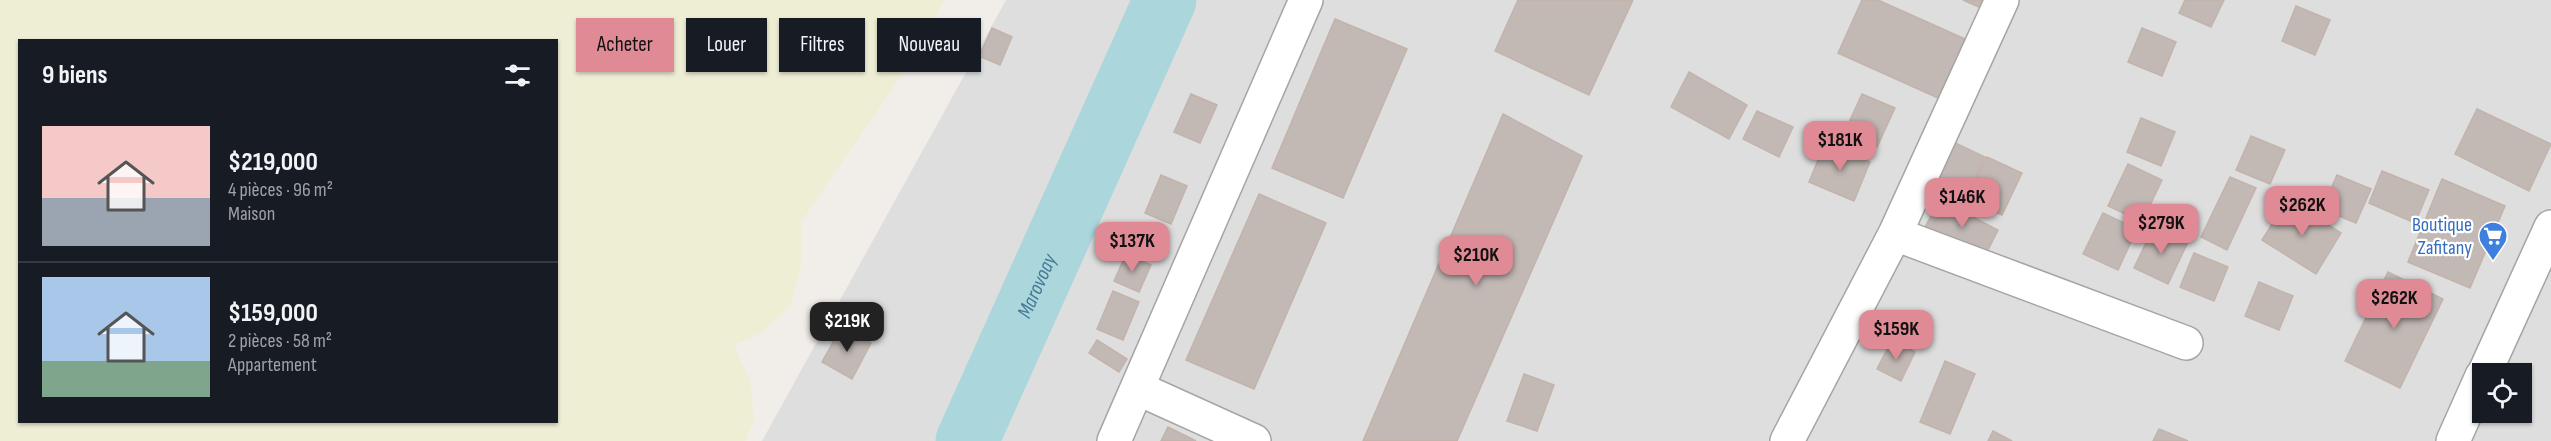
<!DOCTYPE html>
<html lang="fr">
<head>
<meta charset="utf-8">
<style>
  :root { --surface:#171b24; --page:#242831; --text:#f1f3f6; --muted:#9ea1a6; --line:#363941; --accent:#df8a95 }
  body { margin:0; font-family:"Sofia Sans Condensed",sans-serif; background:var(--page); color:var(--text); height:100vh; display:flex; flex-direction:column; font-size:22px; white-space:nowrap }
  * { box-sizing:border-box; margin:0 }
  p { font-size:20px; color:var(--muted) }
  .icon { flex:none; width:33px; height:33px; fill:none; stroke:currentColor; stroke-width:2; stroke-linecap:round; stroke-linejoin:round }
  .map { position:relative; flex:1; overflow:hidden }
  .details { position:absolute; left:18px; top:39px; width:540px; height:384px; display:flex; flex-direction:column; background:var(--surface); border-radius:0px; box-shadow:0 2px 4px #0004 }
  .details>* { flex:none }
  .hud { position:absolute; left:576px; top:18px; width:570px; height:54px; display:flex; gap:12px }
  .tools { position:absolute; left:2472px; top:363px; display:grid; gap:12px }
  .tools a { display:grid; place-items:center; width:60px; height:60px; border-radius:0px; background:var(--surface); box-shadow:0 2px 4px #0004; font-size:30px }
  .price { position:absolute; translate:-50% -51px; padding:0 14px; border-radius:12px; background:var(--accent); color:#111; font-size:20px; line-height:39px; filter:drop-shadow(0 2px 3px #0008) }
  .price::after { content:''; position:absolute; left:50%; top:36px; width:18px; height:14px; margin-left:-9px; background:inherit; clip-path:polygon(0 0,100% 0,50% 100%) }
  .price.current { background:#222; color:#fff }
  ul { padding:0; list-style:none }
  li { display:flex; align-items:center; gap:18px; height:150px; padding:0 24px }
  li+li { border-top:2px solid var(--line) }
  li span { display:grid; place-items:center; flex:none; width:168px; height:120px; border-radius:0px; color:#555 }
  li>.icon { margin-inline-start:auto }
  span .icon { width:72px; height:72px; fill:#fffc; stroke-width:1 }
  li b { font-size:26px }
  h2 { display:flex; justify-content:space-between; align-items:center; height:72px; padding:0 24px; font-size:26px }
  .pill { padding:0 21px; border-radius:0px; background:var(--surface); box-shadow:0 2px 4px #0004; font-size:21px; line-height:54px }
  .pill.current { background:var(--accent); color:#111 }
  .map>svg:first-child { display:block }
  .residential { fill:#dfdede; fill-rule:evenodd }
  .farmland { fill:#eeeed5; fill-rule:evenodd }
  .lines { fill:none; stroke-linecap:round; stroke-linejoin:round }
  .river { stroke:#abd7dc; stroke-width:63 }
  .building { fill:#c2b9b5; stroke:#c2b3ab; stroke-width:1.5 }
  .street-casing { stroke:#a5a5a5; stroke-width:36 }
  .street { stroke:#fff; stroke-width:33 }
  .labels { text-anchor:middle; dominant-baseline:central; stroke-width:4.5; stroke-linejoin:round; paint-order:stroke }
  .shop-label { font-size:20px; fill:#366cbe; stroke:#fff; text-anchor:end }
  .water-label { font-size:21px; font-style:italic; fill:#477896; stroke:#fff }
</style>
</head>
<body>
<div class="map">
<svg width="2551" height="441" viewBox="0 0 2551 441">
  <rect width="100%" height="100%" fill="#f1ede9"/>
  <!-- residential -->
  <path class="residential" d="M1006,0H2551V441H762ZM2482,374H2522V412H2482Z"/>
  <!-- farmland -->
  <path class="farmland" d="M0,0H944L909,64L801,222V266L791,305L761,333L734,345L750,381L754,420L745,441H0ZM20,40H556V422H20Z"/>
  <g class="lines">
    <!-- river -->
    <path class="river" id="s1" d="M967,441L1165,0"/>
  </g>
  <!-- building -->
  <path class="building" d="M1518,0H1633L1589,95L1495,51Z
    M1862,0H1878L1965,39L1938,98L1838,53Z
    M1963,0H1985L1981,8Z
    M2185,0H2224L2211,27L2179,13Z
    M2296,6L2330,20L2315,55L2282,41Z
    M1335,19L1407,49L1343,198L1272,168Z
    M992,28L1012,37L1000,65L979,56Z
    M2142,28L2176,42L2162,76L2128,62Z
    M1689,72L1747,105L1729,139L1671,107Z
    M1191,94L1217,105L1200,143L1174,132Z
    M1862,94L1895,108L1877,147L1844,133Z
    M2477,109L2551,144L2529,191L2455,154Z
    M1757,111L1793,127L1779,157L1743,139Z
    M1503,114L1582,156L1457,441H1363Z
    M2141,118L2175,132L2161,166L2127,152Z
    M2251,136L2285,150L2270,184L2236,170Z
    M1951,141L1985,157L1966,199L1932,182Z
    M1825,143L1870,162L1854,201L1809,182Z
    M1987,157L2022,173L2002,215L1967,199Z
    M2128,164L2162,180L2142,222L2108,206Z
    M2382,171L2429,190L2415,223L2369,203Z
    M1161,175L1187,186L1171,224L1145,213Z
    M2337,175L2371,189L2356,223L2322,209Z
    M2230,177L2256,188L2227,250L2201,237Z
    M2442,179L2505,206L2470,288L2408,262Z
    M1259,194L1326,223L1254,389L1186,360Z
    M2288,199L2341,233L2316,274L2262,240Z
    M1940,200L1998,230L1984,258L1925,227Z
    M2103,213L2137,229L2118,270L2083,254Z
    M2154,226L2188,242L2168,284L2134,268Z
    M2194,253L2228,267L2214,301L2180,287Z
    M1126,254L1151,265L1139,292L1114,281Z
    M2388,272L2443,299L2400,388L2345,361Z
    M2259,282L2293,296L2279,330L2245,316Z
    M1113,291L1139,302L1123,340L1097,329Z
    M842,326L871,343L852,379L822,362Z
    M1097,340L1127,359L1119,372L1089,353Z
    M1892,340L1915,352L1901,381L1877,369Z
    M1945,361L1975,374L1950,434L1920,422Z
    M1524,374L1554,385L1537,431L1507,421Z
    M1168,427L1196,441H1161Z
    M2159,429L2188,441H2153Z
    M1993,431L2012,441H1988Z"/>
  <g class="lines">
    <!-- street casing -->
    <g class="street-casing">
      <path id="street" d="M1895,234L2186,343
        M2484,374L2551,227
        M1137,388L1254,441
        M1114,441L1306,0
        M1787,441L1895,234L2002,0
        M2453,441L2482,376"/>
    </g>
    <!-- street -->
    <use href="#street" class="street"/>
  </g>
  <!-- icons -->
  <defs>
    <g id="supermarket-pin" transform="scale(1.5)"><path d="M0 17L-7.5 6A9.5 9.5 0 1 1 7.5 6Z" fill="#3f7fe0" stroke="#fff"/><path d="M-6-5.5h2.5l.6 2H6L4.5 2H-2.5L-4.4-4H-6ZM-1.5 3.2a1.3 1.3 0 1 0 .1 0ZM3 3.2a1.3 1.3 0 1 0 .1 0Z" fill="#fff"/></g>
  </defs>
  <g fill-rule="evenodd">
    <use href="#supermarket-pin" x="2493" y="236"/>
  </g>
  <g class="labels">
    <!-- shop labels -->
    <g class="shop-label">
      <text x="2472" y="225">Boutique<tspan x="2472" dy="23">Zafitany</tspan></text>
    </g>
    <!-- water labels -->
    <g class="water-label">
      <text stroke="none"><textPath href="#s1" startOffset="170">Marovoay</textPath></text>
    </g>
  </g>
</svg>
<div class="tools">
<a><svg class="icon" aria-label="locate" viewBox="0 0 24 24"><circle cx="12" cy="12" r="6"/><path d="M12 2v4M12 18v4M2 12h4M18 12h4"/></svg></a>
</div>
<b class="price" style="left:1840px;top:172px">$181K</b>
<b class="price" style="left:1962px;top:229px">$146K</b>
<b class="price" style="left:2302px;top:237px">$262K</b>
<b class="price" style="left:2161px;top:255px">$279K</b>
<b class="price" style="left:1132px;top:273px">$137K</b>
<b class="price" style="left:1476px;top:287px">$210K</b>
<b class="price" style="left:2394px;top:330px">$262K</b>
<b class="price current" style="left:847px;top:353px">$219K</b>
<b class="price" style="left:1896px;top:361px">$159K</b>
<div class="hud">
<a class="pill current">Acheter</a>
<a class="pill">Louer</a>
<a class="pill">Filtres</a>
<a class="pill">Nouveau</a>
</div>
<section class="details">
<h2>9 biens<svg class="icon" aria-label="filters" viewBox="0 0 24 24"><path d="M4 7h16M4 17h16"/><circle cx="9" cy="7" r="2"/><circle cx="15" cy="17" r="2"/></svg></h2>
<ul>
<li><span style="background:linear-gradient(#f6c9c9 60%,#9aa5b1 0)"><svg class="icon" aria-label="home" viewBox="0 0 24 24"><path d="M3 11l9-7 9 7M6 9v11h12V9"/></svg></span><div><b>$219,000</b><p>4 pièces · 96 m²</p><p>Maison</p></div></li>
<li><span style="background:linear-gradient(#a9c7e8 70%,#7fa58c 0)"><svg class="icon" aria-label="home" viewBox="0 0 24 24"><path d="M3 11l9-7 9 7M6 9v11h12V9"/></svg></span><div><b>$159,000</b><p>2 pièces · 58 m²</p><p>Appartement</p></div></li>
</ul>
</section>
</div>
</body>
</html>
